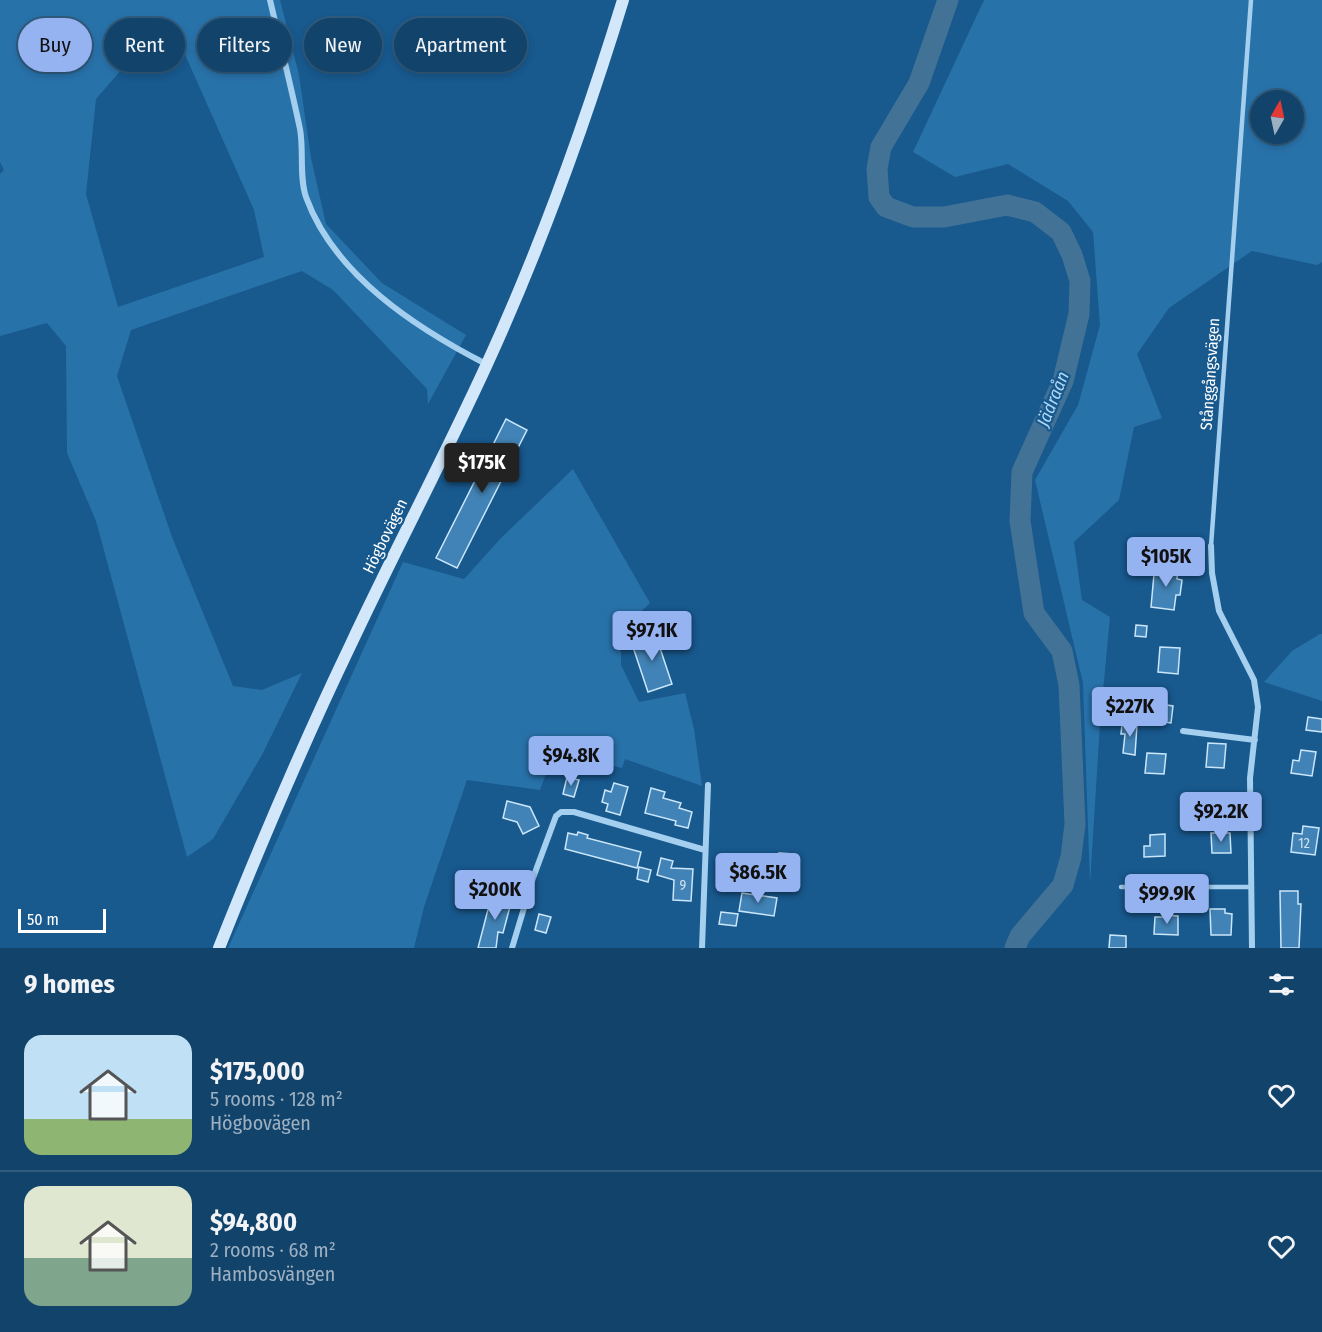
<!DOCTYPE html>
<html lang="en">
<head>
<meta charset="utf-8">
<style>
  :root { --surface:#12436a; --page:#1b4a70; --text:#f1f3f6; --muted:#9cb0c1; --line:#315c7e; --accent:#95b2f1 }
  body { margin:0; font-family:"Fira Sans Condensed",sans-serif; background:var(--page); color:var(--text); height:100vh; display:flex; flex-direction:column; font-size:22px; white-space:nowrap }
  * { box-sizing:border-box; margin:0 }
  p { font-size:20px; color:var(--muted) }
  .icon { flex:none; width:33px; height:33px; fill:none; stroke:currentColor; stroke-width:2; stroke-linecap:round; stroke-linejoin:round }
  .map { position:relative; height:948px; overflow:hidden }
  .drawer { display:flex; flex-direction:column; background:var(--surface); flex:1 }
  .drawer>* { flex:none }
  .banner { position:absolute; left:18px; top:18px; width:600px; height:54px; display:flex; gap:12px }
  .needle { width:39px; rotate:9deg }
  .controls { position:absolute; left:1250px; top:90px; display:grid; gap:12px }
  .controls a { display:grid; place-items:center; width:54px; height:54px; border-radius:50%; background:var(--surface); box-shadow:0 3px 9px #0003,0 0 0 2px var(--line); font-size:30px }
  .scale { position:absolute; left:18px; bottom:15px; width:88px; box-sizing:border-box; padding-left:6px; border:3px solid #fff; border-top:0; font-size:16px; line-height:21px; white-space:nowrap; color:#fff; -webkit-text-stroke:4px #18598e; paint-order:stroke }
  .price { position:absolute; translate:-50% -51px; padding:0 14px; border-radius:6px; background:var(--accent); color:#111; font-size:20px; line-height:39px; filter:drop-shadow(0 2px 3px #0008) }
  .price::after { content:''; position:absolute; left:50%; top:36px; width:18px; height:14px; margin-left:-9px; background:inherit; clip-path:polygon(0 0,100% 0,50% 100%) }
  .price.active { background:#222; color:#fff }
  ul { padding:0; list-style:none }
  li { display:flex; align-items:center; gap:18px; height:150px; padding:0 24px }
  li+li { border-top:2px solid var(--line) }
  li span { display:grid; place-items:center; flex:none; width:168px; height:120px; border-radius:18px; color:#555 }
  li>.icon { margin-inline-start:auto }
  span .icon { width:72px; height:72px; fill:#fffc; stroke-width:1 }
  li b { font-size:26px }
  h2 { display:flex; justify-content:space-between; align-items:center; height:72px; padding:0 24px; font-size:26px }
  .pill { padding:0 21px; border-radius:27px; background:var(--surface); box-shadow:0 3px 9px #0003,0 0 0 2px var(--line); font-size:21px; line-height:54px }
  .pill.active { background:var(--accent); color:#111 }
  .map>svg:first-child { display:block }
  .green { fill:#2872aa; fill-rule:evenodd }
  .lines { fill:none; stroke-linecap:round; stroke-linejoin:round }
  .river { stroke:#437297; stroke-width:21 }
  .building { fill:#4183b6; stroke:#cae6fa; stroke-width:1.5 }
  .service { stroke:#a4cfef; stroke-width:4.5 }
  .minor { stroke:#a4cfef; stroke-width:6 }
  .secondary { stroke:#d2e8fa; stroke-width:12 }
  .labels { text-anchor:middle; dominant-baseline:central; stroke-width:4.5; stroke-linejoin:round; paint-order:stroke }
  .number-label { font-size:14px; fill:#d0e0ed }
  .street-label { font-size:16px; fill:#fff; stroke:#18598e }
  .water-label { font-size:18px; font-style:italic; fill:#b0d8f6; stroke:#18598e }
</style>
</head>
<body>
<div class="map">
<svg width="1322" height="948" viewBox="0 0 1322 948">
  <rect width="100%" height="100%" fill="#18598e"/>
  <!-- green -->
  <path class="green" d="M0,0H280L299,75L311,158L326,224L382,283L466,335L428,404L427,389L333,290L302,271L131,330L117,376L172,537L233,686L262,690L302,673L262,755L213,839L187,857L96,521L67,453L66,346L47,323L0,336V174L4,170L0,162ZM167,36L183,50L254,210L264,257L118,307L86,194L96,99L135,54Z
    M984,0H1322V262L1317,265L1252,251L1169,308L1137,354L1162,418L1134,427L1119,500L1074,542L1082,600L1110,617L1100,724L1090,884L1083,683L1035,480L1078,405L1100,325L1093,232L1068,201L1008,164L955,177L913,152ZM1260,100H1293V134H1260Z
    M573,469L650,603L621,631V665L639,702L685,693L694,729L702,786L625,759L622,768L554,752L540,790L467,780L424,907L414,948H228L403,562L464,579L501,538Z
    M1320,634H1322V701L1264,682L1292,651Z"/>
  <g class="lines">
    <!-- river -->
    <path class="river" d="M948,0L919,83L881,147L877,169L879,197L886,207L913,217H944L1007,205L1035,212L1061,232L1072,255L1080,281L1079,314L1063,381L1022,472L1020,521L1034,613L1062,651L1069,685L1075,824L1071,857L1063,885L1020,936L1015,948"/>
  </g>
  <!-- building -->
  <path class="building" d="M506,419L527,430L457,568L436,558Z
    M1159,566L1178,568L1177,579L1182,580L1180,595H1176L1174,610L1151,607L1154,574H1158Z
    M1136,625L1147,626L1146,637L1135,636Z
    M655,633L672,684L648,692L631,641Z
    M1160,647L1180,648L1178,674L1158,672Z
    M1154,703L1173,706L1171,723L1157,721L1158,716H1152Z
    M1308,717L1322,719V732L1306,730Z
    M1122,724L1137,725L1135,755L1123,753L1125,734H1121Z
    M1208,743L1226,744L1224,768L1206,767Z
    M1301,750L1316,752L1312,776L1291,773L1293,760L1299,761Z
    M1147,753L1166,754L1164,774L1145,773Z
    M567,777L579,780L574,797L563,794Z
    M614,783L628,787L620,815L606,811L608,804L602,802L605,790L611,792Z
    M651,788L665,792L663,798L681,803L679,808L692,812L688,828L675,825L676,821L645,813Z
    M507,801L530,807L539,826L523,834L517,822L503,818Z
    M1303,826L1319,828L1315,855L1291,852L1293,833L1302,834Z
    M578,832L588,835L587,838L641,852L637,868L565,849L568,833L577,835Z
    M1211,833H1230L1231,853H1212Z
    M1165,834V856L1144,857V846H1150V835Z
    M779,853L794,854L791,889L776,888Z
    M661,858L673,861L671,868L693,869L691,901L673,900L674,880L657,875Z
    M639,867L651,870L648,882L637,879Z
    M1280,891H1298V904H1301L1299,948H1281Z
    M742,893L777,898L774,916L739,911Z
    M492,894L512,899L503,933L498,932L496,948H478Z
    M1210,909H1225V913L1232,914L1231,935H1211Z
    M721,912L738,914L736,926L719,924Z
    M539,914L551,917L546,933L535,930Z
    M1163,915L1178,916V935L1154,934L1155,917H1163Z
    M1110,935L1126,936V948H1109Z"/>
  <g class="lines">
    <!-- service -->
    <path class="service" d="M1211,546L1251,0
      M1121,887H1251"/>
    <!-- minor -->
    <path class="minor" d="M270,0C280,43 291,86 300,129C304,151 299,177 306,197C334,275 416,328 486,364
      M1211,546L1212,573L1219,611L1254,680L1258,707L1250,778L1252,948
      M1183,731L1255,740
      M512,948L533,878L556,816L561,812H574L705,850
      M702,948L708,785"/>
    <!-- secondary -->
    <path class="secondary" d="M219,948C260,845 303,744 351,644C395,550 444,458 487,364C541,246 585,124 623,0"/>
  </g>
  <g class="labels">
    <!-- number labels -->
    <g class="number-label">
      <text x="1304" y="843">12</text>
      <text x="683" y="885">9</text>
    </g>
    <!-- street labels -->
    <g class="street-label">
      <text transform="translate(1210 374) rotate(-86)">Stånggångsvägen</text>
      <text transform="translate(385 536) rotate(-64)">Högbovägen</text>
    </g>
    <!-- water labels -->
    <g class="water-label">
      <text transform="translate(1053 399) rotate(-68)">Jädraån</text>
    </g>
  </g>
</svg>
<div class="controls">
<a><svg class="needle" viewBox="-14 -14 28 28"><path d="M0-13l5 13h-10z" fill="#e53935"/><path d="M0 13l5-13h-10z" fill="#9cb0c1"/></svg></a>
</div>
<div class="scale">50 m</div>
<b class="price active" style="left:482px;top:494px">$175K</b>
<b class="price" style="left:1166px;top:588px">$105K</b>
<b class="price" style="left:652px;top:662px">$97.1K</b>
<b class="price" style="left:1130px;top:738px">$227K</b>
<b class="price" style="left:571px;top:787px">$94.8K</b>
<b class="price" style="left:1221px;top:843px">$92.2K</b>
<b class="price" style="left:758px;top:904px">$86.5K</b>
<b class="price" style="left:495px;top:921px">$200K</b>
<b class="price" style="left:1167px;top:925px">$99.9K</b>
<div class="banner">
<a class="pill active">Buy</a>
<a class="pill">Rent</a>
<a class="pill">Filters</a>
<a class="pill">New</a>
<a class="pill">Apartment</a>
</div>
</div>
<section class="drawer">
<h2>9 homes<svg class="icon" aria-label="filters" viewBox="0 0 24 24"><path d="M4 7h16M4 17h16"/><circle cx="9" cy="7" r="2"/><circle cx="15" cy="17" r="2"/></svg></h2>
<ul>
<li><span style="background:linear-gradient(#bfe0f5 70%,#8fb573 0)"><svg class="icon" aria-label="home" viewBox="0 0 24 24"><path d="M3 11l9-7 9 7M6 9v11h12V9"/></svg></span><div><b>$175,000</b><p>5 rooms · 128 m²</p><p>Högbovägen</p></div><svg class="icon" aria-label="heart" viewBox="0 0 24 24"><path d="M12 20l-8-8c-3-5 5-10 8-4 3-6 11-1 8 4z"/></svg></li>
<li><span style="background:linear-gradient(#dfe7d0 60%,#7fa58c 0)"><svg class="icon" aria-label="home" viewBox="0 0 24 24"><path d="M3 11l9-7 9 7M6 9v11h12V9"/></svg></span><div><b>$94,800</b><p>2 rooms · 68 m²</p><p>Hambosvängen</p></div><svg class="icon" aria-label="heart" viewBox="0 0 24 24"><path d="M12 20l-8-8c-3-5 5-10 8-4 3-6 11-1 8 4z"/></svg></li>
</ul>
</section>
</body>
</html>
